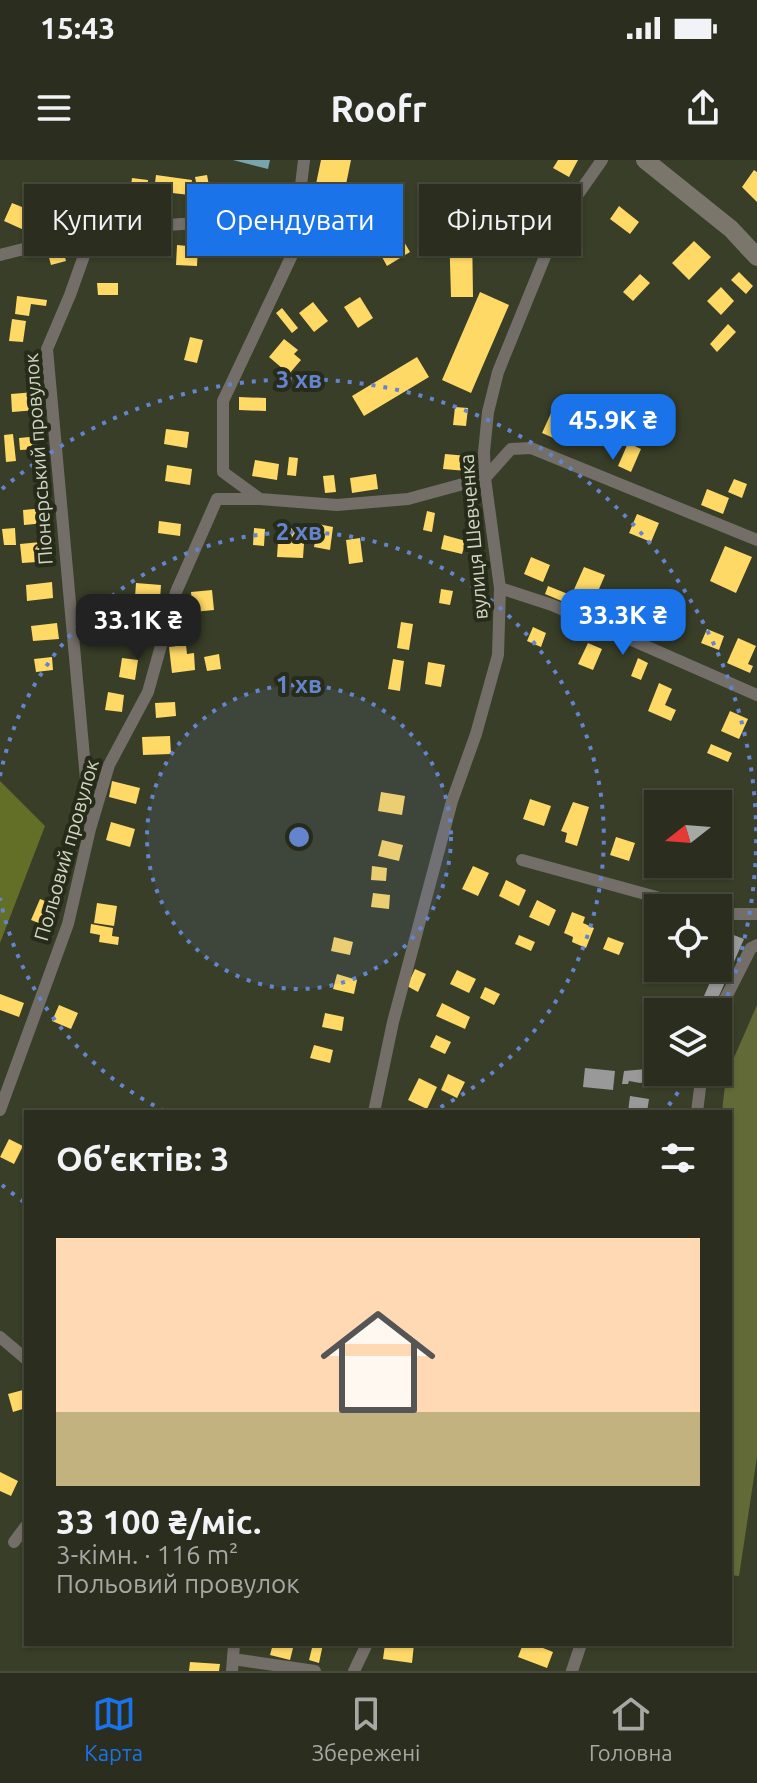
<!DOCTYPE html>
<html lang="uk">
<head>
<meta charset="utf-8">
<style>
  :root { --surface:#2b2e1e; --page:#373a2b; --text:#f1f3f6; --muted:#a6a8a4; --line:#474a3c; --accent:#1a73e8 }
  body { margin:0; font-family:Ubuntu,sans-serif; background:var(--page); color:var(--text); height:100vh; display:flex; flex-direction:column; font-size:30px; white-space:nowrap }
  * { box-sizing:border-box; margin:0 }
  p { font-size:26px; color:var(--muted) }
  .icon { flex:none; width:44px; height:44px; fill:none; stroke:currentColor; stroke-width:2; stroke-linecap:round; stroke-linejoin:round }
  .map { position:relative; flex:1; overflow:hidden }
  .side { position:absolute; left:24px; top:950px; width:708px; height:536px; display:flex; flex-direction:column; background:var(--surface); border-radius:0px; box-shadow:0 2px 6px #0004,0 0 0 2px var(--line) }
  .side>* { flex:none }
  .top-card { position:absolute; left:24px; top:24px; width:710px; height:72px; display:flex; gap:16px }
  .needle { width:52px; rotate:253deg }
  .fabs { position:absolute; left:644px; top:630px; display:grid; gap:16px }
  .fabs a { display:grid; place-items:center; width:88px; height:88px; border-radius:0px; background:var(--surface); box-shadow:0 2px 6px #0004,0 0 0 2px var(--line); font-size:40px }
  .price { position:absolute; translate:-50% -68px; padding:0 18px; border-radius:16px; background:var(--accent); color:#fff; font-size:26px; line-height:52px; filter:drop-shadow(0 2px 4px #0008) }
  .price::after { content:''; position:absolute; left:50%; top:48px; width:24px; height:18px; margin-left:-12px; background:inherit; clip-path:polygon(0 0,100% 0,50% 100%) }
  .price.selected { background:#222; color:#fff }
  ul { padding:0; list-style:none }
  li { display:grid; align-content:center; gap:16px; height:424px; padding:0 32px }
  li span { display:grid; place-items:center; height:248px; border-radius:0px; color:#555 }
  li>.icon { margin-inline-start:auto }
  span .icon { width:144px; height:144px; fill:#fffc; stroke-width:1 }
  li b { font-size:34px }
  h2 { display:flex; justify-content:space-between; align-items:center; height:96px; padding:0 32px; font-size:34px }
  .pill { padding:0 28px; border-radius:0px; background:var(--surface); box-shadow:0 2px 6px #0004,0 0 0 2px var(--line); font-size:28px; line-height:72px }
  .pill.selected { background:var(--accent); color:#fff }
  .status { display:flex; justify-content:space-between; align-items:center; height:56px; padding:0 40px; background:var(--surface); direction:ltr }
  .status svg { height:22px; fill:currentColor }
  header { display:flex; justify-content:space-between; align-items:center; height:104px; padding:0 32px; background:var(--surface); font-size:36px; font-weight:700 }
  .menu { display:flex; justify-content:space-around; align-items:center; height:112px; border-top:2px solid var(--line); background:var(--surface); font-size:22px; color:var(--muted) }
  .menu a { display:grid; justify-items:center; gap:4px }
  .menu .selected { color:var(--accent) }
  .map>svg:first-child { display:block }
  .green { fill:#626b37 }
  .forest { fill:#636e26 }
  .homes { fill:#ffd966 }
  .public { fill:#76a5af }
  .industry { fill:#999 }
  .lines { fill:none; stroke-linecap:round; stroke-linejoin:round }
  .minor { stroke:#736e68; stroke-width:12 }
  .primary { stroke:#7a766c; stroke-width:18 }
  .ring { fill:none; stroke:#6584ce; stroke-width:4; stroke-dasharray:4 8 }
  .labels { text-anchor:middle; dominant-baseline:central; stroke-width:8; stroke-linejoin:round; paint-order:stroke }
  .street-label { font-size:20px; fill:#d0d6c0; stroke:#272b1a }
  .centre { fill:#6584ce; stroke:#272b1a; stroke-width:4 }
  .ring-label { font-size:24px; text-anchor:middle; font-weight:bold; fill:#6584ce; stroke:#272b1a; stroke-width:8; stroke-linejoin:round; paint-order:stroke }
</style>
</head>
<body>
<div class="status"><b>15:43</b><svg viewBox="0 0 49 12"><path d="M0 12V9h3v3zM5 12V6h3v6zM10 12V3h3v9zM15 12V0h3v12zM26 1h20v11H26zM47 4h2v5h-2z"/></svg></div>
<header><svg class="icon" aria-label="menu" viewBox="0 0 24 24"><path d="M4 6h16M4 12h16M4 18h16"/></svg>Roofr<svg class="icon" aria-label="share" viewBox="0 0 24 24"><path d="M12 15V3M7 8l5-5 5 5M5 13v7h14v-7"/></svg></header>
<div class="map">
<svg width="757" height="1511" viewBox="0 0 757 1511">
  <rect width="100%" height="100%" fill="#393e28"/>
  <!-- green -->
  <path class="green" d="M757,845V1297L739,1416L730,1415V952H722L726,916Z"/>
  <!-- forest -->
  <path class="forest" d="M0,621L45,666L0,783Z"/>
  <!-- homes -->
  <path class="homes" d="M321,0H351L341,49L312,43Z
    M558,0H578L569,17L553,8Z
    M754,10L757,12V42L742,27Z
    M156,15L192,20L190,35L154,31Z
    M207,15L214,51L202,53L195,17Z
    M132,18L148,20L145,50L134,49V54L120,53L123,32L130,33Z
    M79,28L95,33L88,53L72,47Z
    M266,35L285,37L283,54L264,53Z
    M12,43L32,51L24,70L4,61Z
    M619,46L639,62L630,74L610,59Z
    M472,68L473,137H451L449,69Z
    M400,75L410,92L387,106L377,88Z
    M694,81L711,97L689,120L672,103Z
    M139,84H162V98H139Z
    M177,85L198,87L197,106L176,105Z
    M62,86L66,101L51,105L47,90Z
    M739,112L753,126L746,134L731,120Z
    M640,114L650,123L633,141L623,132Z
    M97,123H118V135H98Z
    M721,127L734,141L721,155L707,141Z
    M480,132L509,145L471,233L442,220Z
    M17,136L47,140L46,146L31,144L29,156L15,154Z
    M360,137L373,158L358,168L344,147Z
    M313,142L328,161L314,172L299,153Z
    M282,148L298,168L292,173L276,153Z
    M12,159L26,161L23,182L9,181Z
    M728,164L736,172L717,192L710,184Z
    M190,177L203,180L197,203L184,200Z
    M284,179L298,190L294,194L301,200L289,214L269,197Z
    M417,197L429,217L364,256L352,236Z
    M35,232L37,250L12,252L11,234Z
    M239,237L266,238V251L239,250Z
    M455,247L468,248L466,266L453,265Z
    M552,251L568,258L558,280L542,273Z
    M635,259L651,266L647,277L631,270Z
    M166,269L189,272L187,288L164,284Z
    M13,274L16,301L6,302L4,275Z
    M40,276L41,289L20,290L19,278Z
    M628,283L641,289L631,312L618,306Z
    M445,294L468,296L467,311L443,309Z
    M289,297L298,298L296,316L287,315Z
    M255,300L279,304L277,320L252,316Z
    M167,305L192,309L190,325L165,321Z
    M39,313H48L50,330L41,331Z
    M376,314L378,329L352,333L350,318Z
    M334,315L336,332L325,333L323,316Z
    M734,319L747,324L742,338L728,332Z
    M707,329L729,338L723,354L701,345Z
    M45,348L46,363L24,365L23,350Z
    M427,351L435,353L432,372L423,370Z
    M637,354L659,363L651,382L629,373Z
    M159,361L181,364L180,376L158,373Z
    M318,364L333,367L330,390L314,387Z
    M279,367L305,369L303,398L277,397Z
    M15,368L16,385H4L2,369Z
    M254,368L265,369L264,386L253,385Z
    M444,375L466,381L462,394L441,389Z
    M360,378L363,402L349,404L346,380Z
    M51,381L53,401L22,403L20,384Z
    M725,386L752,397L736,433L710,421Z
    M531,397L550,405L543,422L524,414Z
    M584,407L605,415L593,443L572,434Z
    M52,422L53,438L27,441L26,425Z
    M136,423L161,425L160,439L135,437Z
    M548,426L568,434L564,442L545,434Z
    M441,429L453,431L450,445L439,443Z
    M212,430L214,450L193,452L191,432Z
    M624,442L640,448L632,466L617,460Z
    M672,458L681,462L674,480L664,476Z
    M401,462L413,464L409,490L397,488Z
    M57,463L59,479L33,481L31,466Z
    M533,467L546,473L541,487L527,481Z
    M707,469L724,476L719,490L701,483Z
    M738,478L756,486L748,504L753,506L750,513L727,503Z
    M588,483L602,489L593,510L578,504Z
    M186,485L187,494L194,493L195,510L172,513L169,487Z
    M219,494L221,509L207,511L204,497Z
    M52,497L53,510L36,512L34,499Z
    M122,498L138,500L135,520L119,517Z
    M638,498L648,503L641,520L631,516Z
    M393,499L404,501L400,531L388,529Z
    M428,502L445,505L441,527L425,524Z
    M659,523L672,529L665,545L676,550L671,561L648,551Z
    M108,532L124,535L122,552L105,550Z
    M175,542L176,556L156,558L155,543Z
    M730,551L748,559L739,579L721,571Z
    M170,576L171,594L143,595L142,577Z
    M711,584L732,593L728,602L707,593Z
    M112,621L140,628L136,644L109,637Z
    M381,632L405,636L402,655L378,651Z
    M530,639L551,646L544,666L523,659Z
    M573,642L589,647L577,686L565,682L567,673L561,671Z
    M111,662L135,669L130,687L106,680Z
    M616,677L635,683L629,701L610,695Z
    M382,680L403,685L399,701L378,696Z
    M372,706L387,708L386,721L371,720Z
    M473,706L489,713L478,736L462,729Z
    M506,720L526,730L519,746L499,736Z
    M373,733L390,735L389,749L371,747Z
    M40,739L58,746L49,767L31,760Z
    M537,740L556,750L549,766L529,757Z
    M97,743L117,746L114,766L94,763Z
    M572,752L585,757L583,763L594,768L586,788L572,782L573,777L564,773Z
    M91,764L113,768L112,776L119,777L118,785L99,782L100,775L90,773Z
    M519,775L535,782L531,791L515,784Z
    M334,777L353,782L350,795L331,791Z
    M608,777L624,783L619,795L603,789Z
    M415,809L426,814L418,832L407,826Z
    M457,810L476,819L469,833L450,824Z
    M337,814L357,820L354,834L333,829Z
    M485,827L500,834L494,845L480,838Z
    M0,834L24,843L19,857L0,850Z
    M442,843L470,857L465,869L436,856Z
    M59,845L78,853L71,869L52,861Z
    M325,853L344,857L342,871L322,867Z
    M436,875L451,882L445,894L430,887Z
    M314,885L333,890L330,903L310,898Z
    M448,914L465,922L457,938L441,930Z
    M419,918L437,927L427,949L408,940Z
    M9,979L23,986L14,1004L0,997Z
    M23,1230L26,1248L13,1252L8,1234Z
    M0,1312L18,1321L11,1336L0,1331Z
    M273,1484H294L290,1500L270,1495Z
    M313,1484H323L319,1503L309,1500Z
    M385,1484H414L412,1503L383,1499Z
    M523,1484H533L553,1492L547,1508L518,1497Z
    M190,1502L220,1504L219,1511H189Z"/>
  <!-- public -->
  <path class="public" d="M233,0H270L268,9Z"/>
  <!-- industry -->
  <path class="industry" d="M731,774L744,779L712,852H697Z
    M585,908L615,911L613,930L583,927Z
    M658,908V912H681L664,922L662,918L640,923L629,921L628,924H622L624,911Z
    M630,936L649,939L647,952H628Z"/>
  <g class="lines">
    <!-- minor -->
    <path class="minor" d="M0,95C64,78 154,62 220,63C245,64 270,66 295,68
      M260,339L223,312V241L293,93L304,0
      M500,428L552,445L757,535
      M90,663L47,189L70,135L91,76
      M522,700L696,748
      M718,754H757
      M718,853L751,788L757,785
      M0,950L68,764L90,669L109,605L148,532L176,432L217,339H260L337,345L408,339L485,318L511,289L531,288L757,380
      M374,952L393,862L452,641L476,574L498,495L500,428L485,318L484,292L488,252L498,212L546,94L569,47L602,0
      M697,952L702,912
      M0,1177L26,1199
      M14,1382L26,1366
      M233,1499L315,1511
      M232,1511L234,1484
      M354,1511L367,1484
      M572,1511L581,1484"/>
    <!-- primary -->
    <path class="primary" d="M645,0L731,69L757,97"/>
  </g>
  <!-- distance rings -->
  <circle cx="299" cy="677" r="152" fill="#6584ce" fill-opacity=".12"/>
  <g class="ring">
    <circle cx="299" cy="677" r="152"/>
    <path d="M165 951A305 305 0 0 1 0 738M0 616A305 305 0 1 1 433 951"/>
    <path d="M691 912A457 457 0 0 1 666 949M24 1042A457 457 0 0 1 2 1025M2 329A457 457 0 0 1 718 859"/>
  </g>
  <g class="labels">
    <!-- street labels -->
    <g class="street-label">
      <text transform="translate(38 299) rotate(-94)">Піонерський провулок</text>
      <text transform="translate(473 377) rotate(-95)">вулиця Шевченка</text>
      <text transform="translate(66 690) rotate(-74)">Польовий провулок</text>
    </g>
  </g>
  <circle cx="299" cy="677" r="12" class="centre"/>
  <g class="ring-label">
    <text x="299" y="228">3 хв</text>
    <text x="299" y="380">2 хв</text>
    <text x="299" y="533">1 хв</text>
  </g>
</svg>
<div class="fabs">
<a><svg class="needle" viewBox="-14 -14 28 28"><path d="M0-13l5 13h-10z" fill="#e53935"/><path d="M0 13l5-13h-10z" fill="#a6a8a4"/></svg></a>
<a><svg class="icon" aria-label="locate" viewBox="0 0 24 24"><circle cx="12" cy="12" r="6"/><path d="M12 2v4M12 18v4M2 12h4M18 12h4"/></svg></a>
<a><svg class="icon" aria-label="layers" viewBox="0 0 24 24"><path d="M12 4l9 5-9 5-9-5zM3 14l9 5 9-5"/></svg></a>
</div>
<b class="price" style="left:613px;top:302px">45.9K ₴</b>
<b class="price" style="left:623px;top:497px">33.3K ₴</b>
<b class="price selected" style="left:138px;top:502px">33.1K ₴</b>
<div class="top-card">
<a class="pill">Купити</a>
<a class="pill selected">Орендувати</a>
<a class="pill">Фільтри</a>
</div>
<section class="side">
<h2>Об’єктів: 3<svg class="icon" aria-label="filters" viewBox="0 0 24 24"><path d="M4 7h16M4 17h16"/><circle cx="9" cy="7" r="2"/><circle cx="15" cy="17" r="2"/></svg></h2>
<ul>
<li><span style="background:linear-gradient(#ffd9b3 70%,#c2b280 0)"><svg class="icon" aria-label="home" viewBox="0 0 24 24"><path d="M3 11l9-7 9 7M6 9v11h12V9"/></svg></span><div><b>33 100 ₴/міс.</b><p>3-кімн. · 116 m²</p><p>Польовий провулок</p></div></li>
</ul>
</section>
</div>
<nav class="menu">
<a class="selected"><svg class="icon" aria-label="map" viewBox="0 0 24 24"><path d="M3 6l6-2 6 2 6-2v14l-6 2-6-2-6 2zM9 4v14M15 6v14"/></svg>Карта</a>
<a><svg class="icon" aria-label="saved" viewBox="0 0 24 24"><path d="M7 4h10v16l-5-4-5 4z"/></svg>Збережені</a>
<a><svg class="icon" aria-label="home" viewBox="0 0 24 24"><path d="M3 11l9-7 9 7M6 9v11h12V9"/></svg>Головна</a>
</nav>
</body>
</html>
